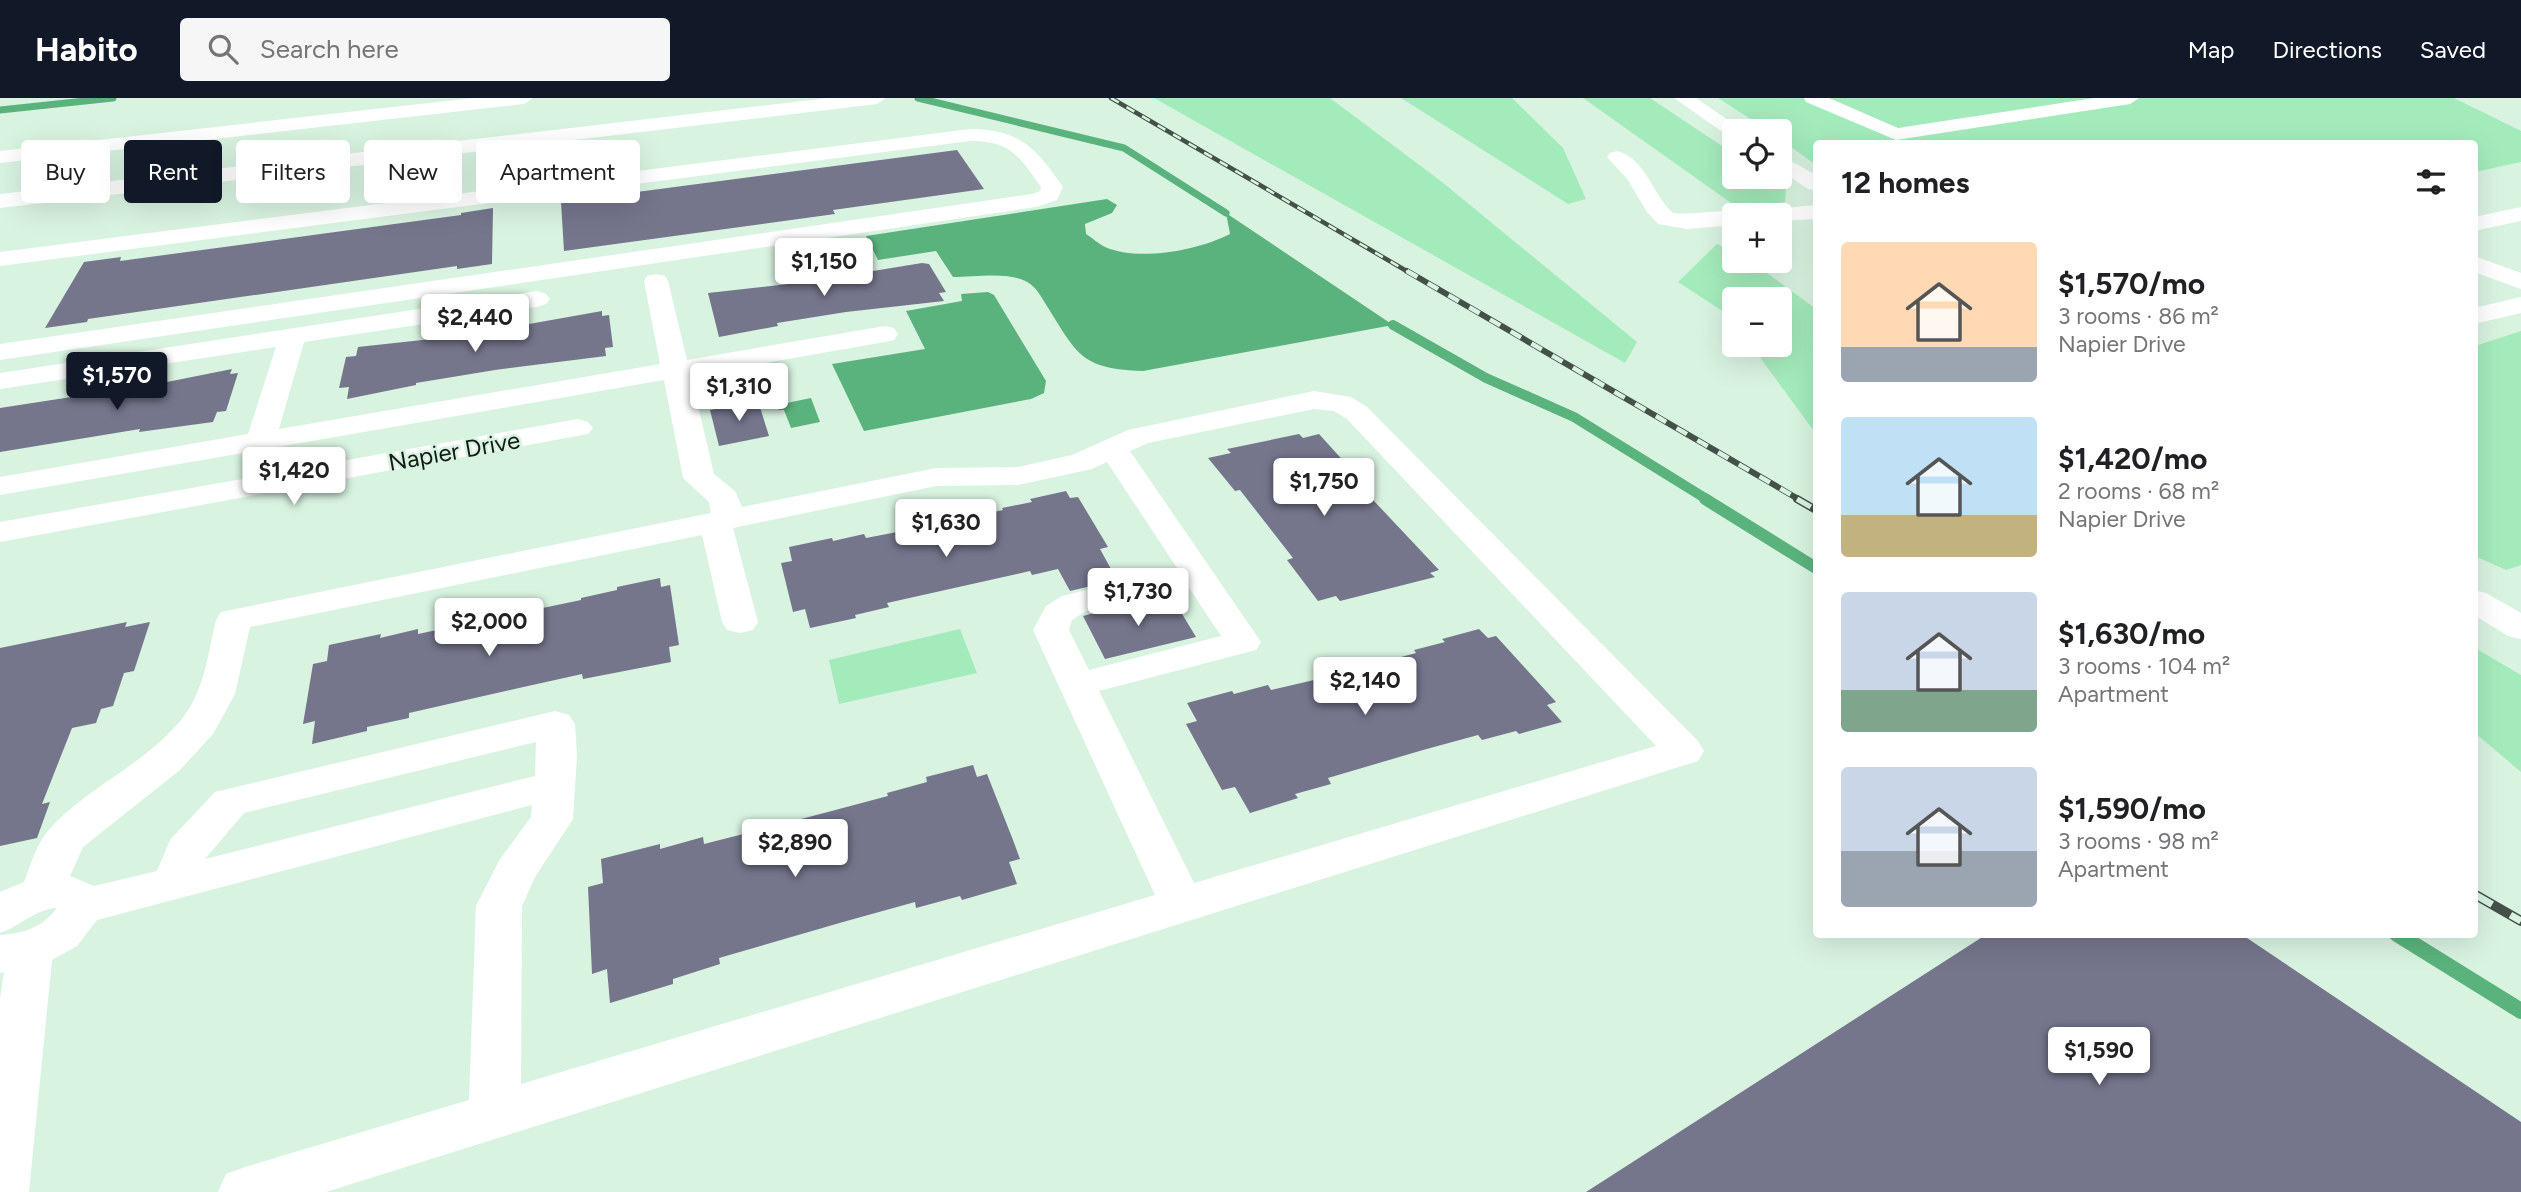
<!DOCTYPE html>
<html lang="en">
<head>
<meta charset="utf-8">
<style>
  :root { --surface:#fff; --page:#f6f6f6; --text:#202124; --muted:#757577; --accent:#111827 }
  body { margin:0; font-family:Figtree,sans-serif; background:var(--page); color:var(--text); height:100vh; display:flex; flex-direction:column; font-size:26px; white-space:nowrap }
  * { box-sizing:border-box; margin:0 }
  p { font-size:23px; color:var(--muted) }
  .icon { flex:none; width:38px; height:38px; fill:none; stroke:currentColor; stroke-width:2; stroke-linecap:round; stroke-linejoin:round }
  .map { position:relative; flex:1; overflow:hidden }
  .drawer { position:absolute; left:1813px; top:42px; width:665px; height:798px; display:flex; flex-direction:column; background:var(--surface); border-radius:7px; box-shadow:0 7px 28px #0002 }
  .drawer>* { flex:none }
  .guide { position:absolute; left:21px; top:42px; width:665px; height:63px; display:flex; gap:14px }
  .tools { position:absolute; left:1722px; top:21px; display:grid; gap:14px }
  .tools a { display:grid; place-items:center; width:70px; height:70px; border-radius:7px; background:var(--surface); box-shadow:0 7px 28px #0002; font-size:35px }
  .price { position:absolute; translate:-50% -60px; padding:0 16px; border-radius:7px; background:#fff; color:#222; font-size:23px; line-height:46px; filter:drop-shadow(0 2px 4px #0008) }
  .price::after { content:''; position:absolute; left:50%; top:42px; width:21px; height:16px; margin-left:-10px; background:inherit; clip-path:polygon(0 0,100% 0,50% 100%) }
  .price.selected { background:var(--accent); color:#fff }
  ul { padding:0; list-style:none }
  li { display:flex; align-items:center; gap:21px; height:175px; padding:0 28px }
  li span { display:grid; place-items:center; flex:none; width:196px; height:140px; border-radius:7px; color:#555 }
  li>.icon { margin-inline-start:auto }
  span .icon { width:84px; height:84px; fill:#fffc; stroke-width:1 }
  li b { font-size:30px }
  h2 { display:flex; justify-content:space-between; align-items:center; height:84px; padding:0 28px; font-size:30px }
  .tag { padding:0 24px; border-radius:7px; background:var(--surface); box-shadow:0 7px 28px #0002; font-size:24px; line-height:63px }
  .tag.selected { background:var(--accent); color:#fff }
  header { display:flex; align-items:center; gap:42px; box-sizing:border-box; height:98px; padding:0 35px; background:var(--accent); color:#fff }
  header strong { font-size:33px }
  nav { display:flex; gap:38px; margin-inline-start:auto; font-size:24px }
  .search { width:490px; height:63px; background:var(--page); display:flex; align-items:center; gap:18px; box-sizing:border-box; padding:0 24px; border-radius:7px; color:var(--muted); font-size:26px }
  .map>svg:first-child { display:block }
  .green { fill:#a4ebbc }
  .water { fill:#5ab37d }
  .lines { fill:none; stroke-linecap:round; stroke-linejoin:round }
  .stream-far3 { stroke:#5ab37d; stroke-width:7 }
  .stream-far2 { stroke:#5ab37d; stroke-width:10 }
  .stream-far1 { stroke:#5ab37d; stroke-width:12 }
  .stream { stroke:#5ab37d; stroke-width:16 }
  .building { fill:#75758c }
  .minor { fill:#fff; fill-rule:evenodd }
  .rail-far3-casing { stroke:#445148; stroke-width:4.5 }
  .rail-far2-casing { stroke:#445148; stroke-width:6 }
  .rail-far1-casing { stroke:#445148; stroke-width:8 }
  .rail-casing { stroke:#445148; stroke-width:10 }
  .rail-far3 { stroke:#d9f3e1; stroke-width:2.5; stroke-dasharray:9; stroke-linecap:butt }
  .rail-far2 { stroke:#d9f3e1; stroke-width:4.5; stroke-dasharray:12; stroke-linecap:butt }
  .rail-far1 { stroke:#d9f3e1; stroke-width:5; stroke-dasharray:16; stroke-linecap:butt }
  .rail { stroke:#d9f3e1; stroke-width:7; stroke-dasharray:21; stroke-linecap:butt }
  .labels { text-anchor:middle; dominant-baseline:central; stroke-width:5; stroke-linejoin:round; paint-order:stroke }
  .street-label { font-size:24px; fill:#121b15; stroke:#d9f3e1 }
</style>
</head>
<body>
<header>
<strong>Habito</strong>
<div class="search"><svg class="icon" aria-label="search" viewBox="0 0 24 24"><circle cx="10" cy="10" r="6"/><path d="M15 15l6 6"/></svg>Search here</div>
<nav><a>Map</a><a>Directions</a><a>Saved</a></nav>
</header>
<div class="map">
<svg width="2521" height="1094" viewBox="0 0 2521 1094">
  <rect width="100%" height="100%" fill="#d9f3e1"/>
  <!-- green -->
  <path class="green" d="M1154,0H1330L1442,84L1637,244L1625,265Z
    M1401,0H1512L1563,50L1586,101L1568,106Z
    M1583,0H1650L1734,56V79H1769L1786,90L1785,104L1758,109L1734,107Z
    M1718,0H2454L2521,33V64L2475,74L2474,46H1816V67L1780,41V33H1769Z
    M1717,146L1734,155V163L1752,164L1816,211V336L1751,247H1780V201H1734V224L1730,218L1678,184Z
    M2521,233V467L2506,472L2475,458V248Z
    M960,531L977,575L839,606L829,562Z
    M2475,550L2521,577V674L2475,635Z"/>
  <!-- water -->
  <path class="water" d="M1107,101L1117,107L1112,115L1085,126L1086,136C1092,140 1099,146 1105,149C1139,164 1199,152 1230,136L1226,115L1393,227L1143,273C1079,271 1077,255 1045,205C1039,195 1034,186 1023,182C1004,174 974,179 953,179L936,153L878,162L866,138Z
    M988,194L994,197L1046,283L1044,295L1031,301L864,333L832,266L925,251L906,213L962,203L961,196Z
    M811,300L820,324L791,330L784,312H779L777,307Z"/>
  <g class="lines">
    <!-- stream-far3 -->
    <path class="stream-far3" d="M918,0L1124,50L1226,115
      M0,12L113,0"/>
    <!-- stream-far2 -->
    <path class="stream-far2" d="M1393,227L1486,280L1574,319L1708,402"/>
    <!-- stream-far1 -->
    <path class="stream-far1" d="M1705,401L1816,470"/>
    <!-- stream -->
    <path class="stream" d="M2397,836L2521,913"/>
  </g>
  <!-- building -->
  <path class="building" d="M957,52L984,91L833,112L835,116L564,153L561,104Z
    M493,110L492,166L457,171V168L88,221L87,224L45,230L84,164L121,159L120,163L461,117V115Z
    M922,165L929,166L946,194L939,195L944,203L846,214L777,225L778,228L719,239L708,195L806,184Z
    M602,213V218L609,217L613,249L605,250L606,258L495,272L416,285V287L347,301L349,289L339,290L346,259L356,258L358,249L468,237Z
    M232,271L230,276L238,275L226,313L217,314L213,324L139,334L140,331L0,354V310L162,285Z
    M758,303L769,338L719,348L710,312Z
    M1299,336L1303,340L1319,336L1348,368L1342,369L1439,472L1430,475L1435,479L1340,503L1336,498L1318,503L1287,462L1293,460L1240,392L1235,393L1208,360L1231,355L1227,351Z
    M1066,393L1070,400L1078,399L1108,449L1100,451L1117,482L1070,493L1058,471L1032,477L1030,473L887,505L889,509L855,517L856,520L810,530L805,511L793,514L781,465L792,463L789,449L832,440L833,443L864,436L866,440L918,430L1003,412L1002,410L1032,404L1030,401Z
    M660,480L661,489L670,487L679,547L669,549L671,564L583,581L582,576L519,590L409,615V620L367,629V633L312,646L315,623L303,626L313,566L327,563L329,547L381,536L380,540L418,531V536L480,523L581,502V500L617,492V489Z
    M1173,501L1196,539L1105,561L1083,518L1130,505L1133,510Z
    M127,524L125,529L150,524L134,573L124,575L113,608L101,611L96,625L72,630L42,706L50,704L37,740L0,748V550Z
    M1479,531L1488,540L1496,538L1556,604L1547,607L1562,624L1519,636L1516,633L1482,642L1478,637L1423,652L1328,680L1331,686L1295,696L1298,700L1250,715L1235,689L1222,692L1186,626L1197,623L1187,605L1232,593L1234,596L1268,587L1271,592L1327,579L1416,555L1414,552L1445,544L1442,541Z
    M973,667L977,679L987,676L1013,742L1020,761L1009,764L1017,786L962,802L960,798L916,810L915,804L843,824L719,860L720,866L673,881V886L610,905L607,871L592,876L588,789L603,785L601,761L660,746V751L703,739L704,746L775,728L888,698L887,695L927,684L926,679Z
    M1987,836H2241L2521,1024V1094H1586Z"/>
  <g class="lines">
    <!-- minor -->
    <path class="minor" d="M474,0H533L524,6L0,65V53Z
      M829,0H886L877,6L0,110V96Z
      M1674,0H1696L1744,33H1734V39L1727,37Z
      M1804,0H1829L1898,30L2094,0H2139L2130,6L1896,42L1806,4Z
      M970,31C1021,32 1035,49 1063,89L1057,102L1036,109L0,262V246L1032,96L1040,93L1041,89C1019,58 1011,43 970,43L0,168V154Z
      M1617,53C1646,60 1653,98 1673,115C1693,118 1728,108 1743,117H1734V127L1687,131L1658,126L1647,114L1628,82L1607,59L1610,55Z
      M1780,57L1816,77V92L1808,91L1780,72Z
      M1816,107V121L1780,123V117H1761L1764,112Z
      M2521,109V123L2474,133V119Z
      M2474,158L2521,175V191L2474,174Z
      M656,176L665,178L668,183L687,262L885,228L894,230L898,236L894,242L885,244L691,278L714,376L735,393L742,409L936,370L1018,369L1072,357L1128,332L1314,293L1351,299L1367,309L1698,643L1704,653L1698,663L326,1094H218L226,1076L245,1069L469,1002L476,808L500,761L531,719L532,707L97,822L77,848L52,862L29,1094H0V901L4,874L0,875V837C23,836 43,829 57,810C36,811 20,828 0,835V794L24,784C31,765 38,742 53,727C93,686 149,664 184,618C205,591 208,554 216,522L221,514L711,415L709,404L683,380L664,282L0,397V379L248,336L276,249L0,291V275L537,193L546,196L550,201L546,206L537,209L304,244L279,331L660,266L644,183L647,178ZM1314,311L1334,313L1347,321L1656,648L1194,785L1099,593L1256,552L1261,544L1130,353L1148,345ZM1107,364L1177,470L1062,498L1046,508L1033,532L1155,797L521,986L522,808L535,779L573,721L577,658L575,626L569,617L555,613L215,694L170,742L157,773L94,788L70,778L83,749L180,672L213,636L235,596L250,529L702,437L722,524L727,532L740,535L753,532L758,524L733,430L936,388L1018,387L1092,371ZM1188,488L1221,538L1089,572L1069,532L1072,522L1086,513ZM536,644L535,678L205,761L244,715Z
      M2521,199V215L2474,226V210Z
      M578,321L588,324L593,330L588,336L0,444V424Z
      M2474,492L2486,495L2521,515V541L2508,538L2474,517Z"/>
    <!-- rail-far3 casing -->
    <g class="rail-far3-casing">
      <path id="rail-far3" d="M1111,0L1410,175"/>
    </g>
    <!-- rail-far2 casing -->
    <g class="rail-far2-casing">
      <path id="rail-far2" d="M1407,173L1800,402"/>
    </g>
    <!-- rail-far1 casing -->
    <g class="rail-far1-casing">
      <path id="rail-far1" d="M1797,401L1816,412"/>
    </g>
    <!-- rail casing -->
    <g class="rail-casing">
      <path id="rail" d="M2474,796L2521,823"/>
    </g>
    <!-- rail-far3 -->
    <use href="#rail-far3" class="rail-far3"/>
    <!-- rail-far2 -->
    <use href="#rail-far2" class="rail-far2"/>
    <!-- rail-far1 -->
    <use href="#rail-far1" class="rail-far1"/>
    <!-- rail -->
    <use href="#rail" class="rail"/>
  </g>
  <g class="labels">
    <!-- street labels -->
    <g class="street-label">
      <text transform="translate(454 353) rotate(-10)">Napier Drive</text>
    </g>
  </g>
</svg>
<div class="tools">
<a><svg class="icon" aria-label="locate" viewBox="0 0 24 24"><circle cx="12" cy="12" r="6"/><path d="M12 2v4M12 18v4M2 12h4M18 12h4"/></svg></a>
<a>+</a>
<a>−</a>
</div>
<b class="price" style="left:824px;top:200px">$1,150</b>
<b class="price" style="left:475px;top:256px">$2,440</b>
<b class="price selected" style="left:117px;top:314px">$1,570</b>
<b class="price" style="left:739px;top:325px">$1,310</b>
<b class="price" style="left:294px;top:409px">$1,420</b>
<b class="price" style="left:1324px;top:420px">$1,750</b>
<b class="price" style="left:946px;top:461px">$1,630</b>
<b class="price" style="left:1138px;top:530px">$1,730</b>
<b class="price" style="left:489px;top:560px">$2,000</b>
<b class="price" style="left:1365px;top:619px">$2,140</b>
<b class="price" style="left:795px;top:781px">$2,890</b>
<b class="price" style="left:2099px;top:989px">$1,590</b>
<div class="guide">
<a class="tag">Buy</a>
<a class="tag selected">Rent</a>
<a class="tag">Filters</a>
<a class="tag">New</a>
<a class="tag">Apartment</a>
</div>
<section class="drawer">
<h2>12 homes<svg class="icon" aria-label="filters" viewBox="0 0 24 24"><path d="M4 7h16M4 17h16"/><circle cx="9" cy="7" r="2"/><circle cx="15" cy="17" r="2"/></svg></h2>
<ul>
<li><span style="background:linear-gradient(#ffd9b3 75%,#9aa5b1 0)"><svg class="icon" aria-label="home" viewBox="0 0 24 24"><path d="M3 11l9-7 9 7M6 9v11h12V9"/></svg></span><div><b>$1,570/mo</b><p>3 rooms · 86 m²</p><p>Napier Drive</p></div></li>
<li><span style="background:linear-gradient(#bfe0f5 70%,#c2b280 0)"><svg class="icon" aria-label="home" viewBox="0 0 24 24"><path d="M3 11l9-7 9 7M6 9v11h12V9"/></svg></span><div><b>$1,420/mo</b><p>2 rooms · 68 m²</p><p>Napier Drive</p></div></li>
<li><span style="background:linear-gradient(#c9d6e8 70%,#7fa58c 0)"><svg class="icon" aria-label="home" viewBox="0 0 24 24"><path d="M3 11l9-7 9 7M6 9v11h12V9"/></svg></span><div><b>$1,630/mo</b><p>3 rooms · 104 m²</p><p>Apartment</p></div></li>
<li><span style="background:linear-gradient(#c9d6e8 60%,#9aa5b1 0)"><svg class="icon" aria-label="home" viewBox="0 0 24 24"><path d="M3 11l9-7 9 7M6 9v11h12V9"/></svg></span><div><b>$1,590/mo</b><p>3 rooms · 98 m²</p><p>Apartment</p></div></li>
</ul>
</section>
</div>
</body>
</html>
